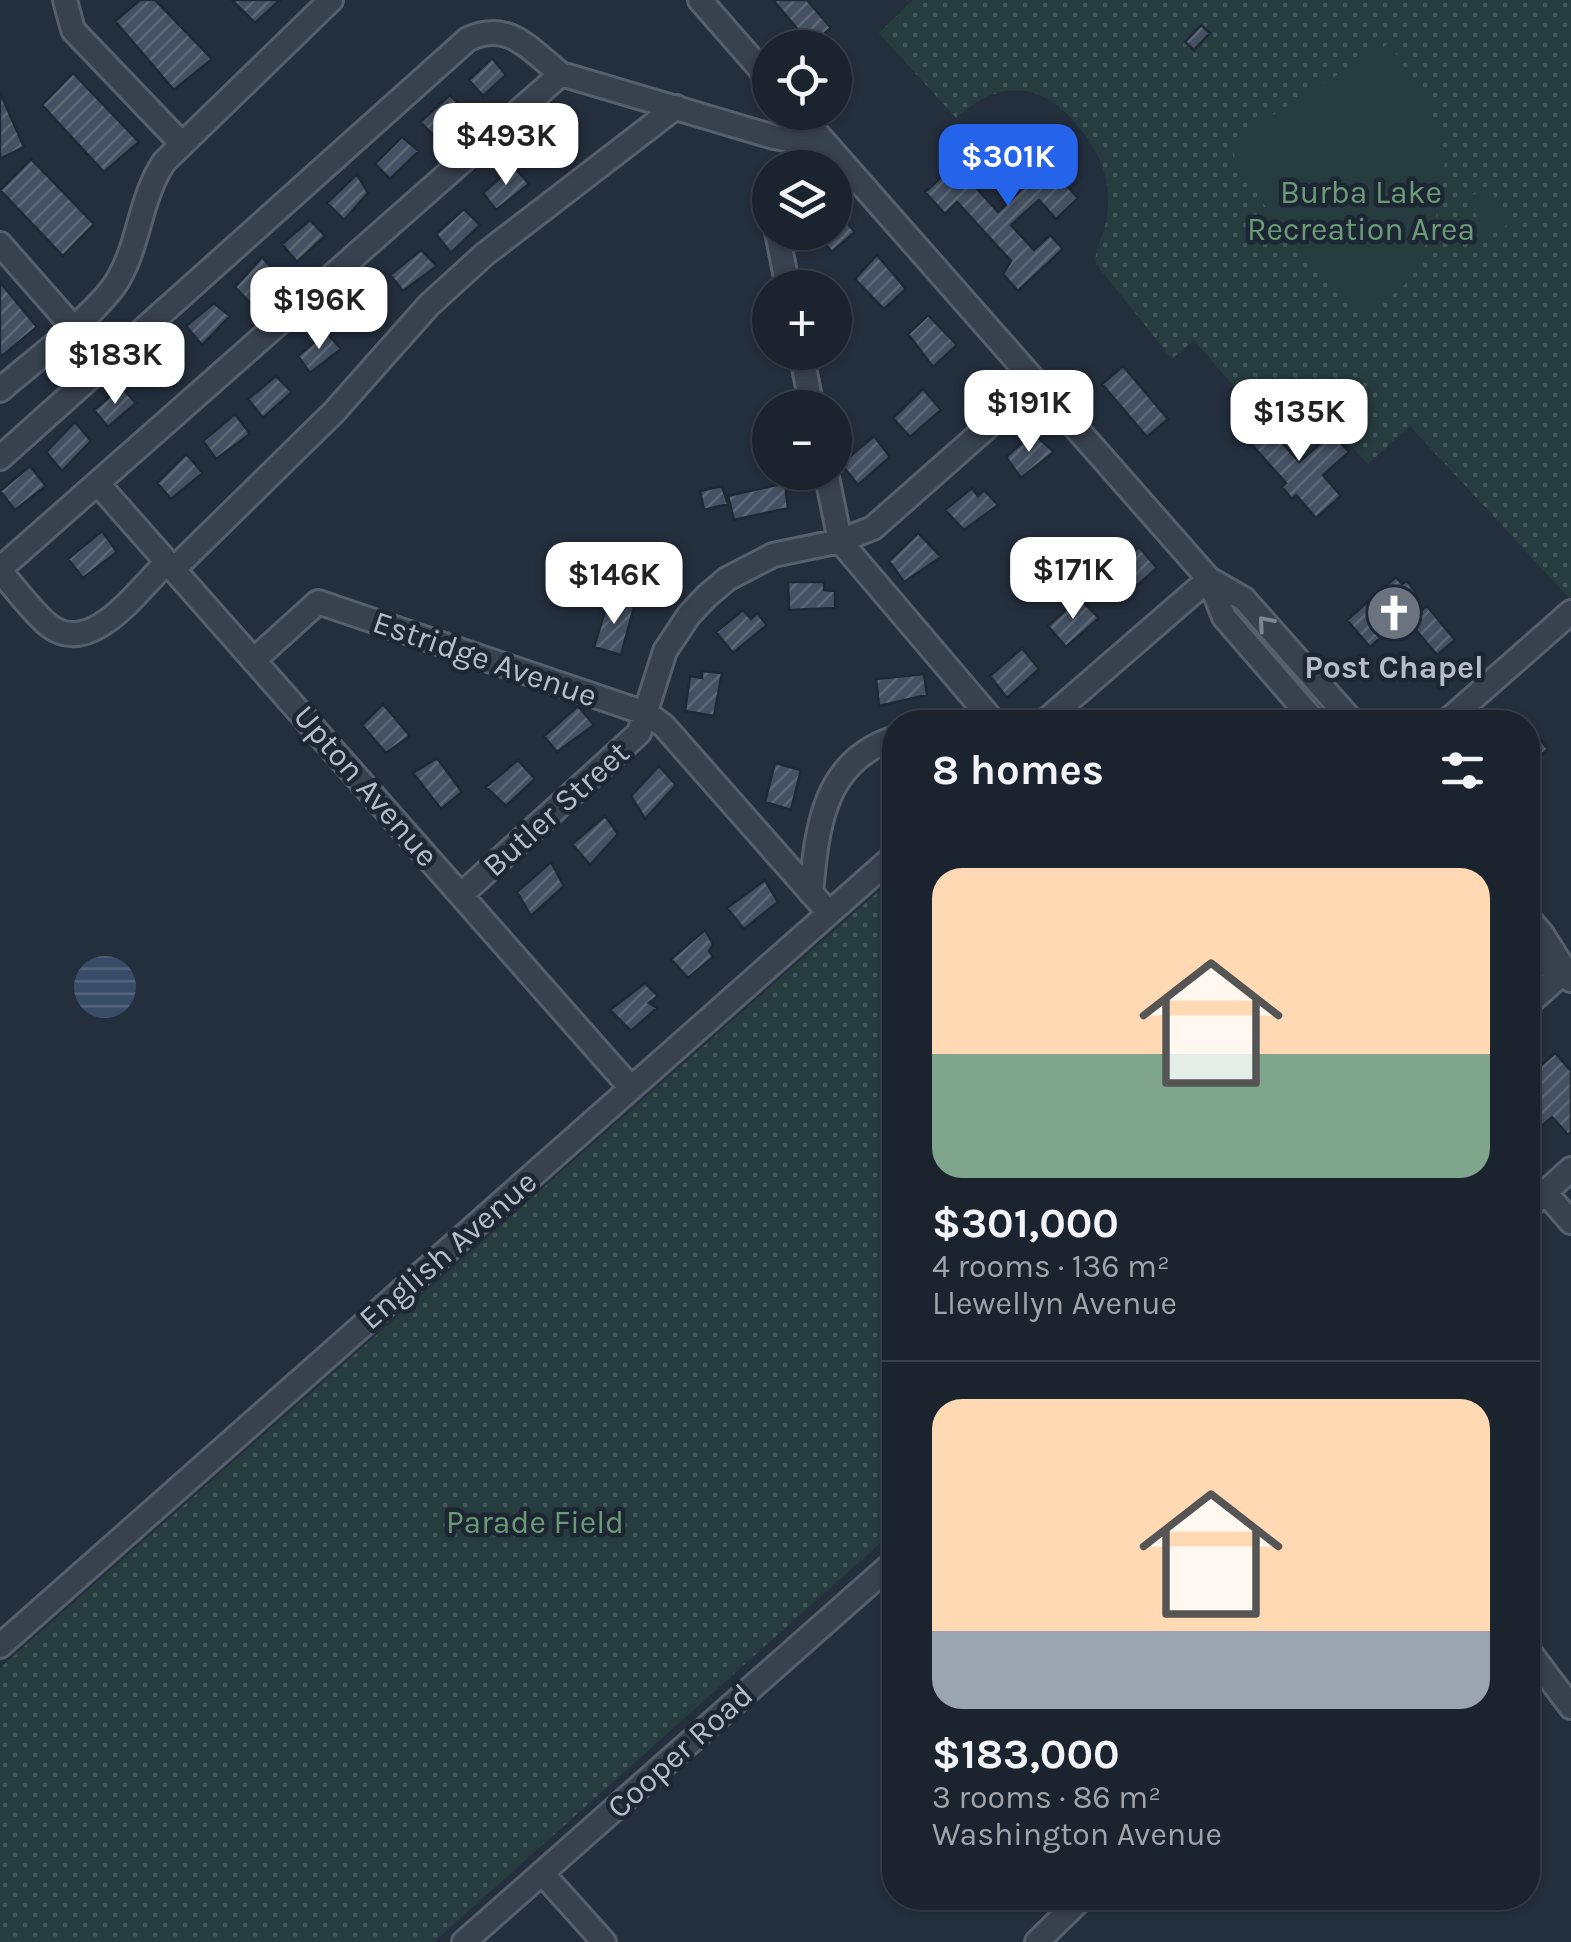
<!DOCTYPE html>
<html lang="en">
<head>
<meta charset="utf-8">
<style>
  :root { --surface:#1b232e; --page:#282f3a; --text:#f1f3f6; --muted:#a0a4aa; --line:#39404a; --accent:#2563eb }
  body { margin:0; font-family:Karla,sans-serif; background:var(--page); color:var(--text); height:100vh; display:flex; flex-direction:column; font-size:38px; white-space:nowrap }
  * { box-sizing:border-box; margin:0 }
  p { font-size:32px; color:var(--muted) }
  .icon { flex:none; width:55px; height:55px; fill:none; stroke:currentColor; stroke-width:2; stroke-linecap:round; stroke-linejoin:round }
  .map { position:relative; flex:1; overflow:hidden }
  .drawer { position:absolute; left:882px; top:710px; width:658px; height:1200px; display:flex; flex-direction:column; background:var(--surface); border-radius:40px; box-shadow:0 2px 8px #0004,0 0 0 2px var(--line) }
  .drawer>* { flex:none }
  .tools { position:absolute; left:752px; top:30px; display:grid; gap:20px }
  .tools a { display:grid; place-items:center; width:100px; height:100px; border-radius:50%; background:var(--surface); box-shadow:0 2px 8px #0004,0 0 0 2px var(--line); font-size:50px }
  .price { position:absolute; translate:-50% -85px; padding:0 22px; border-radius:20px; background:#fff; color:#222; font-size:32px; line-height:65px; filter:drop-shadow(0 2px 5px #0008) }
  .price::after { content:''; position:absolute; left:50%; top:60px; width:30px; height:22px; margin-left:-15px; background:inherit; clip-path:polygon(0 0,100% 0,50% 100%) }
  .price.current { background:var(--accent); color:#fff }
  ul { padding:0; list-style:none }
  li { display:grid; align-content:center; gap:20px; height:530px; padding:0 50px }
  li+li { border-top:2px solid var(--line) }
  li span { display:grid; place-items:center; height:310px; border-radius:30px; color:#555 }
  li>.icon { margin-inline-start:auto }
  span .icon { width:180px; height:180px; fill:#fffc; stroke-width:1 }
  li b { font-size:42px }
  h2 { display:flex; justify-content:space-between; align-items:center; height:120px; padding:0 50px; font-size:42px }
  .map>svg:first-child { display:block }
  .grass { fill:url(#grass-dots) }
  .garden { fill:#263c3f }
  .water { fill:url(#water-rules) }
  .building { fill:url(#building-hatch); stroke:#1f2835; stroke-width:2.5 }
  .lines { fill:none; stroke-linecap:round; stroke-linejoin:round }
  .minor-casing { stroke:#565f6c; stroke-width:28 }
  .minor { stroke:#38414e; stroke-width:22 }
  .oneway { stroke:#7c8592 }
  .labels { text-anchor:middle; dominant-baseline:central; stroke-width:9; stroke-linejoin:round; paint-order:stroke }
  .park-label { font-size:32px; fill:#6b9a76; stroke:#1d2633 }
  .street-label { font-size:32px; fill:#b4bcc9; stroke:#1d2633 }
  .poi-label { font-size:32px; font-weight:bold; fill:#b4bcc9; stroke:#1d2633 }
</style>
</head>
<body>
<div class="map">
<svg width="1571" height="1942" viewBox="0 0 1571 1942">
  <defs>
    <pattern id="grass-dots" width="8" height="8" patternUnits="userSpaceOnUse" patternTransform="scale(2.5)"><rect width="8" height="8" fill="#263c3f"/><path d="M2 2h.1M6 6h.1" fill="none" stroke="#435659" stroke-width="1.8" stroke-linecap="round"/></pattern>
    <pattern id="water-rules" width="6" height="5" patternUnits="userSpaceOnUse" patternTransform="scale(2.5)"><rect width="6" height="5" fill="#394c67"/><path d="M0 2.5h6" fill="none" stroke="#53647b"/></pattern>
    <pattern id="building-hatch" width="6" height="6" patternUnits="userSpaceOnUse" patternTransform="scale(2.5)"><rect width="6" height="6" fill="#455162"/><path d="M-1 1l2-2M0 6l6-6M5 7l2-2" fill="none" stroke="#5d6877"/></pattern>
  </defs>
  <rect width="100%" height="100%" fill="#242f3e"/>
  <!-- grass -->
  <path class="grass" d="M913,0H1571V600L1410,426L1368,464L1336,430L1299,462L1194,340L1172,359L1096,264C1094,250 1101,240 1105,227C1109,212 1109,195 1106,180C1102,158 1091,142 1077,125C1040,80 998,80 956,118L879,33Z
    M895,877V1530L434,1942H0V1668Z"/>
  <!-- garden -->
  <path class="garden" d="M1389,43L1430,107L1445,161L1435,223L1411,279L1369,315L1268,211L1234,155V144L1239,136Z
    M1488,186L1510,223L1489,236L1467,199Z"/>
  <!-- water -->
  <path class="water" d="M74 987a31 31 0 1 1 62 0a31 31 0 1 1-62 0Z"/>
  <!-- building -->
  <path class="building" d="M140,0H155L212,59L174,90L115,21Z
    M232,0H280L255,23Z
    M773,0H807L831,28L811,45Z
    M1201,25L1210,33L1194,50L1185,42Z
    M492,58L506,75L483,96L469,80Z
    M73,73L139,142L104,172L42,105Z
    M0,92L24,147L0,159Z
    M450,95L466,111L434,136L420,122Z
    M558,128L573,141L546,166L533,150Z
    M402,137L419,151L390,179L375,164Z
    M972,149L989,167L972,183L998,212L1024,187L1009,171L1033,149L1078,198L1056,219L1039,200L1011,225L1034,250L1050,235L1063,249L1018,291L1003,274L1011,261L957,202L945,214L925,192Z
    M31,159L94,224L63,256L0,190Z
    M513,166L529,184L496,210L483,193Z
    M357,174L368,193L344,220L327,203Z
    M464,209L480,225L451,253L436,234Z
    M835,209L855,232L832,252L814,232H835Z
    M310,220L325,236L297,262L282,244Z
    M421,250L437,266L403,291L390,275Z
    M877,255L906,289L884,309L855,279Z
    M262,257L277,274L251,304L235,287Z
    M0,282L37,327L2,356L0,354Z
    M368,292L385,308L359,331L345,316Z
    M214,303L230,316L202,345L186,326Z
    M928,315L957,345L933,367L908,334Z
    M326,332L341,349L310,373L298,356Z
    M169,341L184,360L153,387L139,369Z
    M1123,366L1168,419L1147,437L1102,384Z
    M276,376L292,392L263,418L248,399Z
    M121,387L136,403L108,427L94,410Z
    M923,389L941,410L910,437L893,418Z
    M1256,412L1299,462L1336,430L1343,437L1339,441L1349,452L1323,475L1341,496L1316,518L1296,495L1292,499L1282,487L1286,483L1237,428Z
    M235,414L250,434L216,459L203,441Z
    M75,422L91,441L62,471L46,452Z
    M1033,433L1054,452L1021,478L1006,457Z
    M874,436L890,457L858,485L841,464Z
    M186,454L203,473L171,499L157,483Z
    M30,466L46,486L15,510L0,491Z
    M785,483L788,508L734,520L728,496Z
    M722,486L728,504L704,510L700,491Z
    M972,488L978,496L984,490L998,505L964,530L945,510Z
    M102,531L117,552L83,578L68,559Z
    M918,533L941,557L904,582L889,561Z
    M1139,547L1157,568L1125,596L1103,575Z
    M591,569L616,575L609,598L584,591Z
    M1396,577L1402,584L1407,581L1417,594L1412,598L1422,610L1427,606L1455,640L1437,655L1405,617L1370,647L1347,620Z
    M788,582H824V590L835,591V608L789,610Z
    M609,598L634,607L621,655L594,647Z
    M1079,598L1099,618L1066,647L1048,626Z
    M743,610L751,619L757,613L767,625L733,653L716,632Z
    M1022,648L1039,669L1007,698L990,676Z
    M702,671L722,673L714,716L685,711L690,676L702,678Z
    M924,674L927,695L879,706L876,679Z
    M383,704L410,736L386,753L362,725Z
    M578,706L594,725L557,752L544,736Z
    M1528,725L1548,749L1528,767Z
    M437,758L462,792L441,809L413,773Z
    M518,760L535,779L506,806L486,787Z
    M775,763L801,770L791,810L765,802Z
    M659,766L676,785L645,819L631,796Z
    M605,816L618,834L590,865L572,844Z
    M551,862L564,886L531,916L517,892Z
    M765,880L778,902L744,929L727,908Z
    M705,930L713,944L709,951L713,957L688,978L671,959Z
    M645,983L658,996L649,1003L657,1008L631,1031L610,1010Z
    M1555,1053L1571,1071V1132L1568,1135L1552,1117L1528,1138V1077Z"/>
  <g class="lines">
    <!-- minor casing -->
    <g class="minor-casing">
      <path id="minor" d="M65,0L73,30L182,144
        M700,0L770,80
        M798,112L1209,579L1244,599L1353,722
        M807,168L828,147
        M777,232L788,288
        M0,244L72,326
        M801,352L812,408
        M0,390C31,363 101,311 119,278C140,241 140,198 164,162L331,0
        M0,458L468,39C509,20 529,49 561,74
        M826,472L840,541L994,722
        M99,485L631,1088
        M0,569L561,74L774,137L828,147
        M173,570L334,412L429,305L485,254L676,107
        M0,571C15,588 30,609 47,624C90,660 138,590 166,563
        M1209,579L1224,617L1315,722
        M255,659L318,602L648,714L664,726L829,913
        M1044,722L1209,579
        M1446,722L1571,612
        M811,893C817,828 823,761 895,738
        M461,895L639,733L665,651L689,615L707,596L727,579L773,555L840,541L873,528L1036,384
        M1528,918L1542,934L1571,980
        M1528,958L1564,972
        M1528,1004L1564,972
        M1545,1192L1571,1222
        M1528,1208L1571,1169
        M0,1646L895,855
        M1528,1650L1571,1707
        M542,1873L604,1942
        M464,1942L895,1561
        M1037,1942L1082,1898"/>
    </g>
    <!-- minor -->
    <use href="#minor" class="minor"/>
  </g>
  <!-- one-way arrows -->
  <defs><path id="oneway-chevron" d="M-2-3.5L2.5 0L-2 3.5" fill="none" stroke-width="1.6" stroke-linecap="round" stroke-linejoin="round" transform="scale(2.5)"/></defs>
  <use class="oneway" href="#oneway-chevron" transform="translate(1265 623) rotate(-131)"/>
  <!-- icons -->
  <defs>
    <g id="church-disc" transform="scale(2.875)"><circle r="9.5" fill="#6b7280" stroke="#1d2633"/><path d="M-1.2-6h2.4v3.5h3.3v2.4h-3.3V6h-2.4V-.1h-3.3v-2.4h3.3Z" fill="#fff"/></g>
  </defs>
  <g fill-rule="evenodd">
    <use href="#church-disc" x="1394" y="613"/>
  </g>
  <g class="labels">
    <!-- park labels -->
    <g class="park-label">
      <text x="1361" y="192">Burba Lake<tspan x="1361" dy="37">Recreation Area</tspan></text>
      <text x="535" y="1522">Parade Field</text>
    </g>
    <!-- street labels -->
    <g class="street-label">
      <text transform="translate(485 659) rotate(19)">Estridge Avenue</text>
      <text transform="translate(366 786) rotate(49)">Upton Avenue</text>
      <text transform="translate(556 809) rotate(-42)">Butler Street</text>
      <text transform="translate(448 1250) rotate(-41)">English Avenue</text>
      <text transform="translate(680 1751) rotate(-42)">Cooper Road</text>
    </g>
    <!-- poi labels -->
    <g class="poi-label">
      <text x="1394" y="667">Post Chapel</text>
    </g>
  </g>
</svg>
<div class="tools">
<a><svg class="icon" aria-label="locate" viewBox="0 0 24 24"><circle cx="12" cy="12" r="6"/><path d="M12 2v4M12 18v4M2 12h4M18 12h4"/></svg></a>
<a><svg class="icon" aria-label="layers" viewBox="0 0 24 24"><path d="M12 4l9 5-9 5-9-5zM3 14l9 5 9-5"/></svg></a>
<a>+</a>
<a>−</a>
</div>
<b class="price" style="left:506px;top:188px">$493K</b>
<b class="price current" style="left:1008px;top:209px">$301K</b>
<b class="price" style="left:319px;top:352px">$196K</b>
<b class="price" style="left:115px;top:407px">$183K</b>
<b class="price" style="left:1029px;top:455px">$191K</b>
<b class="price" style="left:1299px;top:464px">$135K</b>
<b class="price" style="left:1073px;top:622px">$171K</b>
<b class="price" style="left:614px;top:627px">$146K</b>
<section class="drawer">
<h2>8 homes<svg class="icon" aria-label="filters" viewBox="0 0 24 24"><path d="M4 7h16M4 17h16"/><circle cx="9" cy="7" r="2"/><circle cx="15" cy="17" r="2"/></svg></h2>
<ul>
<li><span style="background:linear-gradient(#ffd9b3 60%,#7fa58c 0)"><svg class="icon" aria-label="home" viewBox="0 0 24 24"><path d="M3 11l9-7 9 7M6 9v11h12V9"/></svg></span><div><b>$301,000</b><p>4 rooms · 136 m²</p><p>Llewellyn Avenue</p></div></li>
<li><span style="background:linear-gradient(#ffd9b3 75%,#9aa5b1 0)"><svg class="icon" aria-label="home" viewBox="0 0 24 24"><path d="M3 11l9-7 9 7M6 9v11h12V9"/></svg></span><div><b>$183,000</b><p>3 rooms · 86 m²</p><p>Washington Avenue</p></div></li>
</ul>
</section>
</div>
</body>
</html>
